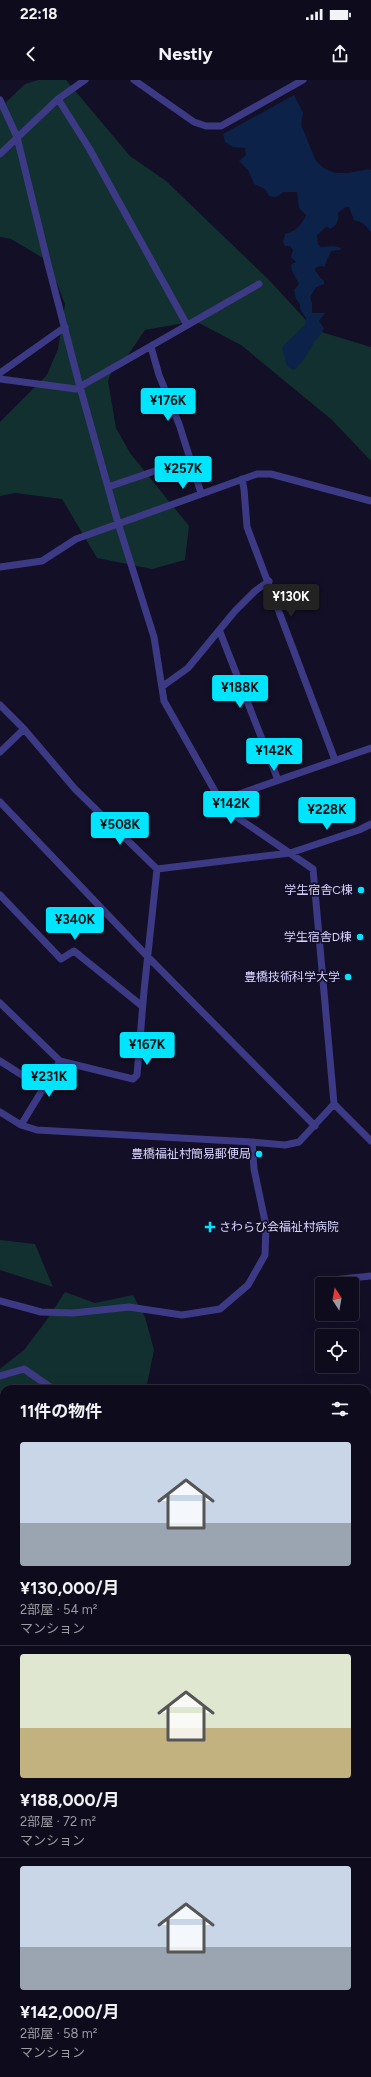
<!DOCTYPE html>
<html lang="ja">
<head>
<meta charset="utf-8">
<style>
  :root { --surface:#0e0b1c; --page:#1c1929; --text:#f1f3f6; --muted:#9b9ba3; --line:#2e2b3b; --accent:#00e5ff }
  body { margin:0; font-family:Figtree,"Noto Sans JP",sans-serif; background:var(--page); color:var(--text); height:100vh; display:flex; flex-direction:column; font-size:15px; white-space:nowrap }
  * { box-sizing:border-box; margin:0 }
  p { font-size:13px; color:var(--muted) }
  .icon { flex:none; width:22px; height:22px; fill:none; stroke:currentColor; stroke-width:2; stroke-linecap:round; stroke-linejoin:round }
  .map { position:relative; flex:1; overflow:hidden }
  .sheet { position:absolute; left:0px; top:1305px; width:371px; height:692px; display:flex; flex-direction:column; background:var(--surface); border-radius:12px 12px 0 0; box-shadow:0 4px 16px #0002,0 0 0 1px var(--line) }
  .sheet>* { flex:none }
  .needle { width:26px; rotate:349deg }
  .fabs { position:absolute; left:315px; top:1197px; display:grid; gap:8px }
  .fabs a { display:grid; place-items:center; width:44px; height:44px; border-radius:4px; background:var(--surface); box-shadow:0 4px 16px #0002,0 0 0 1px var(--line); font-size:20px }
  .price { position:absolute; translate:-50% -34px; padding:0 9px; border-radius:4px; background:var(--accent); color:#111; font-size:13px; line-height:26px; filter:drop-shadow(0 1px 2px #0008) }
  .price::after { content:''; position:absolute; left:50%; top:24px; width:12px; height:9px; margin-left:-6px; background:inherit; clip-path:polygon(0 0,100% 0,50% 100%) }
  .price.current { background:#222; color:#fff }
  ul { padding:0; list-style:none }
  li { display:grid; align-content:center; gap:8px; height:212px; padding:0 20px }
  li+li { border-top:1px solid var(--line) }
  li span { display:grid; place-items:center; height:124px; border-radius:4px; color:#555 }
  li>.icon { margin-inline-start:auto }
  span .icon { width:72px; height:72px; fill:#fffc; stroke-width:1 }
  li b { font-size:17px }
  h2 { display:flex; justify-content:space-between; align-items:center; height:48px; padding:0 20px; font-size:17px }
  .status { display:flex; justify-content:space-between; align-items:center; height:28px; padding:0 20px; background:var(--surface); direction:ltr }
  .status svg { height:11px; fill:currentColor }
  header { display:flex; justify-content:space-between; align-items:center; height:52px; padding:0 20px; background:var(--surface); font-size:18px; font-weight:700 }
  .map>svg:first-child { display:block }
  .green { fill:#12302f }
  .water { fill:#0c2248 }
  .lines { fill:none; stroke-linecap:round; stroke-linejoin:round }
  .river { stroke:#0c2248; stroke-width:13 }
  .street { stroke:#3d3a85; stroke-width:7 }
  .highway { stroke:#ff4fa3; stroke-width:12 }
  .poi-dot { fill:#00e5ff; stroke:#130f26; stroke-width:1.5 }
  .labels { text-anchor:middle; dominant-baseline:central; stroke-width:3.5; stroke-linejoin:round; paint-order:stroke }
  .poi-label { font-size:12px; fill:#d9d4ff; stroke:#130f26; text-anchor:end }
</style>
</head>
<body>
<div class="status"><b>22:18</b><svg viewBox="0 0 49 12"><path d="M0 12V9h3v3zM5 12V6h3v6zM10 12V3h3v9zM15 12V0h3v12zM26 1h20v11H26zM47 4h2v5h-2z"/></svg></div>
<header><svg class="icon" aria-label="back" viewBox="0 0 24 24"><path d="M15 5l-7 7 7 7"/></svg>Nestly<svg class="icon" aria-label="share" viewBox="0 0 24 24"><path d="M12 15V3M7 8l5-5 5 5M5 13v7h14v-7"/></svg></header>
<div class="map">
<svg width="371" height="1997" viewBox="0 0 371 1997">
  <rect width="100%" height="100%" fill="#130f26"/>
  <!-- green -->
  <path class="green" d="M38,0H66L130,76L166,101L269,200L315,250L371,267V381L332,340L241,265L195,241L145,250L124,281L113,288L108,301L116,348L130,373L189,446L185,480L152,489L97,478L62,419L15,413L0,416V342L47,295L58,269L65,224L48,181L11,159L0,157V28L25,4Z
    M0,1160L35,1164L53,1207L0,1190Z
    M65,1212L95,1223L133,1215L145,1237L154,1270L146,1309H4V1357L0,1358V1289L24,1270L46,1241Z"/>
  <!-- water -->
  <path class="water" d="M294,15L303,33L301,45L316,81L325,89L335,93H348L369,89L371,90V152L363,143L354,140L349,127L344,128L338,133C339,141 337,145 330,149L327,146L317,155L318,164L321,167L334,166L341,168L340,170L331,171L324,187L320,186L315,188V190L321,199L324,200V204L316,207L312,214L310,217L312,223V233H325L319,241L324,248C322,255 316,258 313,264C307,275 303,282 294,290L287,286L282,267L305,245L306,238L300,229V224L296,219L294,210L299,204L292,191L291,185L296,182L291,177L293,170L290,166H285L283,162L285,154C296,151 302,145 306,135L299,128L297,112H283C278,117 275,118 269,116L265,109L254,104L248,90L239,81L246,75L245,68L233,67L225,62L223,54Z"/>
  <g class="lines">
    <!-- river -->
    <path class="river" d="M367,1376H371
      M0,1498L4,1499"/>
    <!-- street -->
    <path class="street" d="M134,0L194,42L206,46H221L303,0
      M58,19L89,68L187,245
      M0,20L17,57L49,188L80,307L118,443L154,557L164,621L225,729L313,789L334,1024L299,1062L285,1065L252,1062L254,1089L266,1146L265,1175L248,1205L220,1229L182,1235L129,1227L73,1233L41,1232L0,1221
      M0,74L58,19L85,0
      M151,267L159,295L179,344L201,413
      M0,293L65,247
      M0,299L76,309L259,204
      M242,399L244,409L247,447L335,680
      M108,407L190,379
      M0,487L42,481L76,459L257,394H271L371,421
      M220,552L278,700
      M163,606L188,588L235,531L255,511L269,501
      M0,625L24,649L75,709L157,789L290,773L359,750L371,744
      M0,672L24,649
      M219,721L371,668
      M0,722L148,877L315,1046
      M0,815L61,879L74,871L142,926
      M0,923L60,981L133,999L137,995L144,911L157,789
      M0,981L44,1009
      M334,1024L371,1061
      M0,1032L21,1045L37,1050L252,1062
      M21,1045L60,981
      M332,1200L371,1196
      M0,1296L24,1289L53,1309
      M367,1335L371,1336
      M0,1421L4,1419
      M367,1468H371
      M367,1542L371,1541
      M0,1595L4,1596
      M367,1631L371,1630
      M367,1680L371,1679
      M0,1685L4,1686
      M0,1721L4,1720
      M0,1773H4
      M0,1801L4,1800
      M367,1828H371
      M0,1872L4,1871
      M0,1895L4,1900
      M367,1930L371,1934
      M0,1938L4,1934
      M367,1972L371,1969
      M88,1993L91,1997
      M255,1993L259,1997
      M33,1997L37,1993
      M339,1997L343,1993"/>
    <!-- highway -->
    <path class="highway" d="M367,1650L371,1649
      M0,1741L4,1740"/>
  </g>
  <!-- markers -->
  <g class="poi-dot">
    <circle cx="361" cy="810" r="4"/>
    <circle cx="360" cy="857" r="4"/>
    <circle cx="348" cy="897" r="4"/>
    <circle cx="259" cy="1074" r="4"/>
    <path d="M208 1141h4v4h4v4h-4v4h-4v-4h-4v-4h4z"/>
  </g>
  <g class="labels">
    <!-- poi labels -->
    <g class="poi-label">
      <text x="353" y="810">学生宿舎C棟</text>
      <text x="352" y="857">学生宿舎D棟</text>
      <text x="340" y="897">豊橋技術科学大学</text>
      <text x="251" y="1074">豊橋福祉村簡易郵便局</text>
      <text x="219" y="1147" text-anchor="start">さわらび会福祉村病院</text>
    </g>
  </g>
</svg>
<div class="fabs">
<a><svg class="needle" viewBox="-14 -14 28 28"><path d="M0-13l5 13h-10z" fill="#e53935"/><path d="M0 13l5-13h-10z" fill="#9b9ba3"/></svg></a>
<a><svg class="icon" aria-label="locate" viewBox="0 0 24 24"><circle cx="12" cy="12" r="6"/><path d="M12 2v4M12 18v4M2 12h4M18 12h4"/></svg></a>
</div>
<b class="price" style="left:168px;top:342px">¥176K</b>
<b class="price" style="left:183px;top:410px">¥257K</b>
<b class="price current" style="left:291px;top:538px">¥130K</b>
<b class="price" style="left:240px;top:629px">¥188K</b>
<b class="price" style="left:274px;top:692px">¥142K</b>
<b class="price" style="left:231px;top:745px">¥142K</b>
<b class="price" style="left:327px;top:751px">¥228K</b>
<b class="price" style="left:120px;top:766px">¥508K</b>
<b class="price" style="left:75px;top:861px">¥340K</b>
<b class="price" style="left:147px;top:986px">¥167K</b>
<b class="price" style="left:49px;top:1018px">¥231K</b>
<section class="sheet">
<h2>11件の物件<svg class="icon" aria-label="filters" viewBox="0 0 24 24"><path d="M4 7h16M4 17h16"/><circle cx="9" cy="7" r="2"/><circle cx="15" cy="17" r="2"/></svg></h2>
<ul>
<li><span style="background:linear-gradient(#c9d6e8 65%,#9aa5b1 0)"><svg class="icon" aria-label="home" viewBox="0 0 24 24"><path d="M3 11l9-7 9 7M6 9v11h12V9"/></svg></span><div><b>¥130,000/月</b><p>2部屋 · 54 m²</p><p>マンション</p></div></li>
<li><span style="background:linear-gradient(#dfe7d0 60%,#c2b280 0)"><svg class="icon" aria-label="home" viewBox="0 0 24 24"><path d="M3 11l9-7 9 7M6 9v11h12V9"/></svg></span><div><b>¥188,000/月</b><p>2部屋 · 72 m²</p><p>マンション</p></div></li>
<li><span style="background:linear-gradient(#c9d6e8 65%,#9aa5b1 0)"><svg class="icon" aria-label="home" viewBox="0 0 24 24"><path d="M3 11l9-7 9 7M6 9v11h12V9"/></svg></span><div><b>¥142,000/月</b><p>2部屋 · 58 m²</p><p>マンション</p></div></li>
</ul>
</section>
</div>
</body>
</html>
